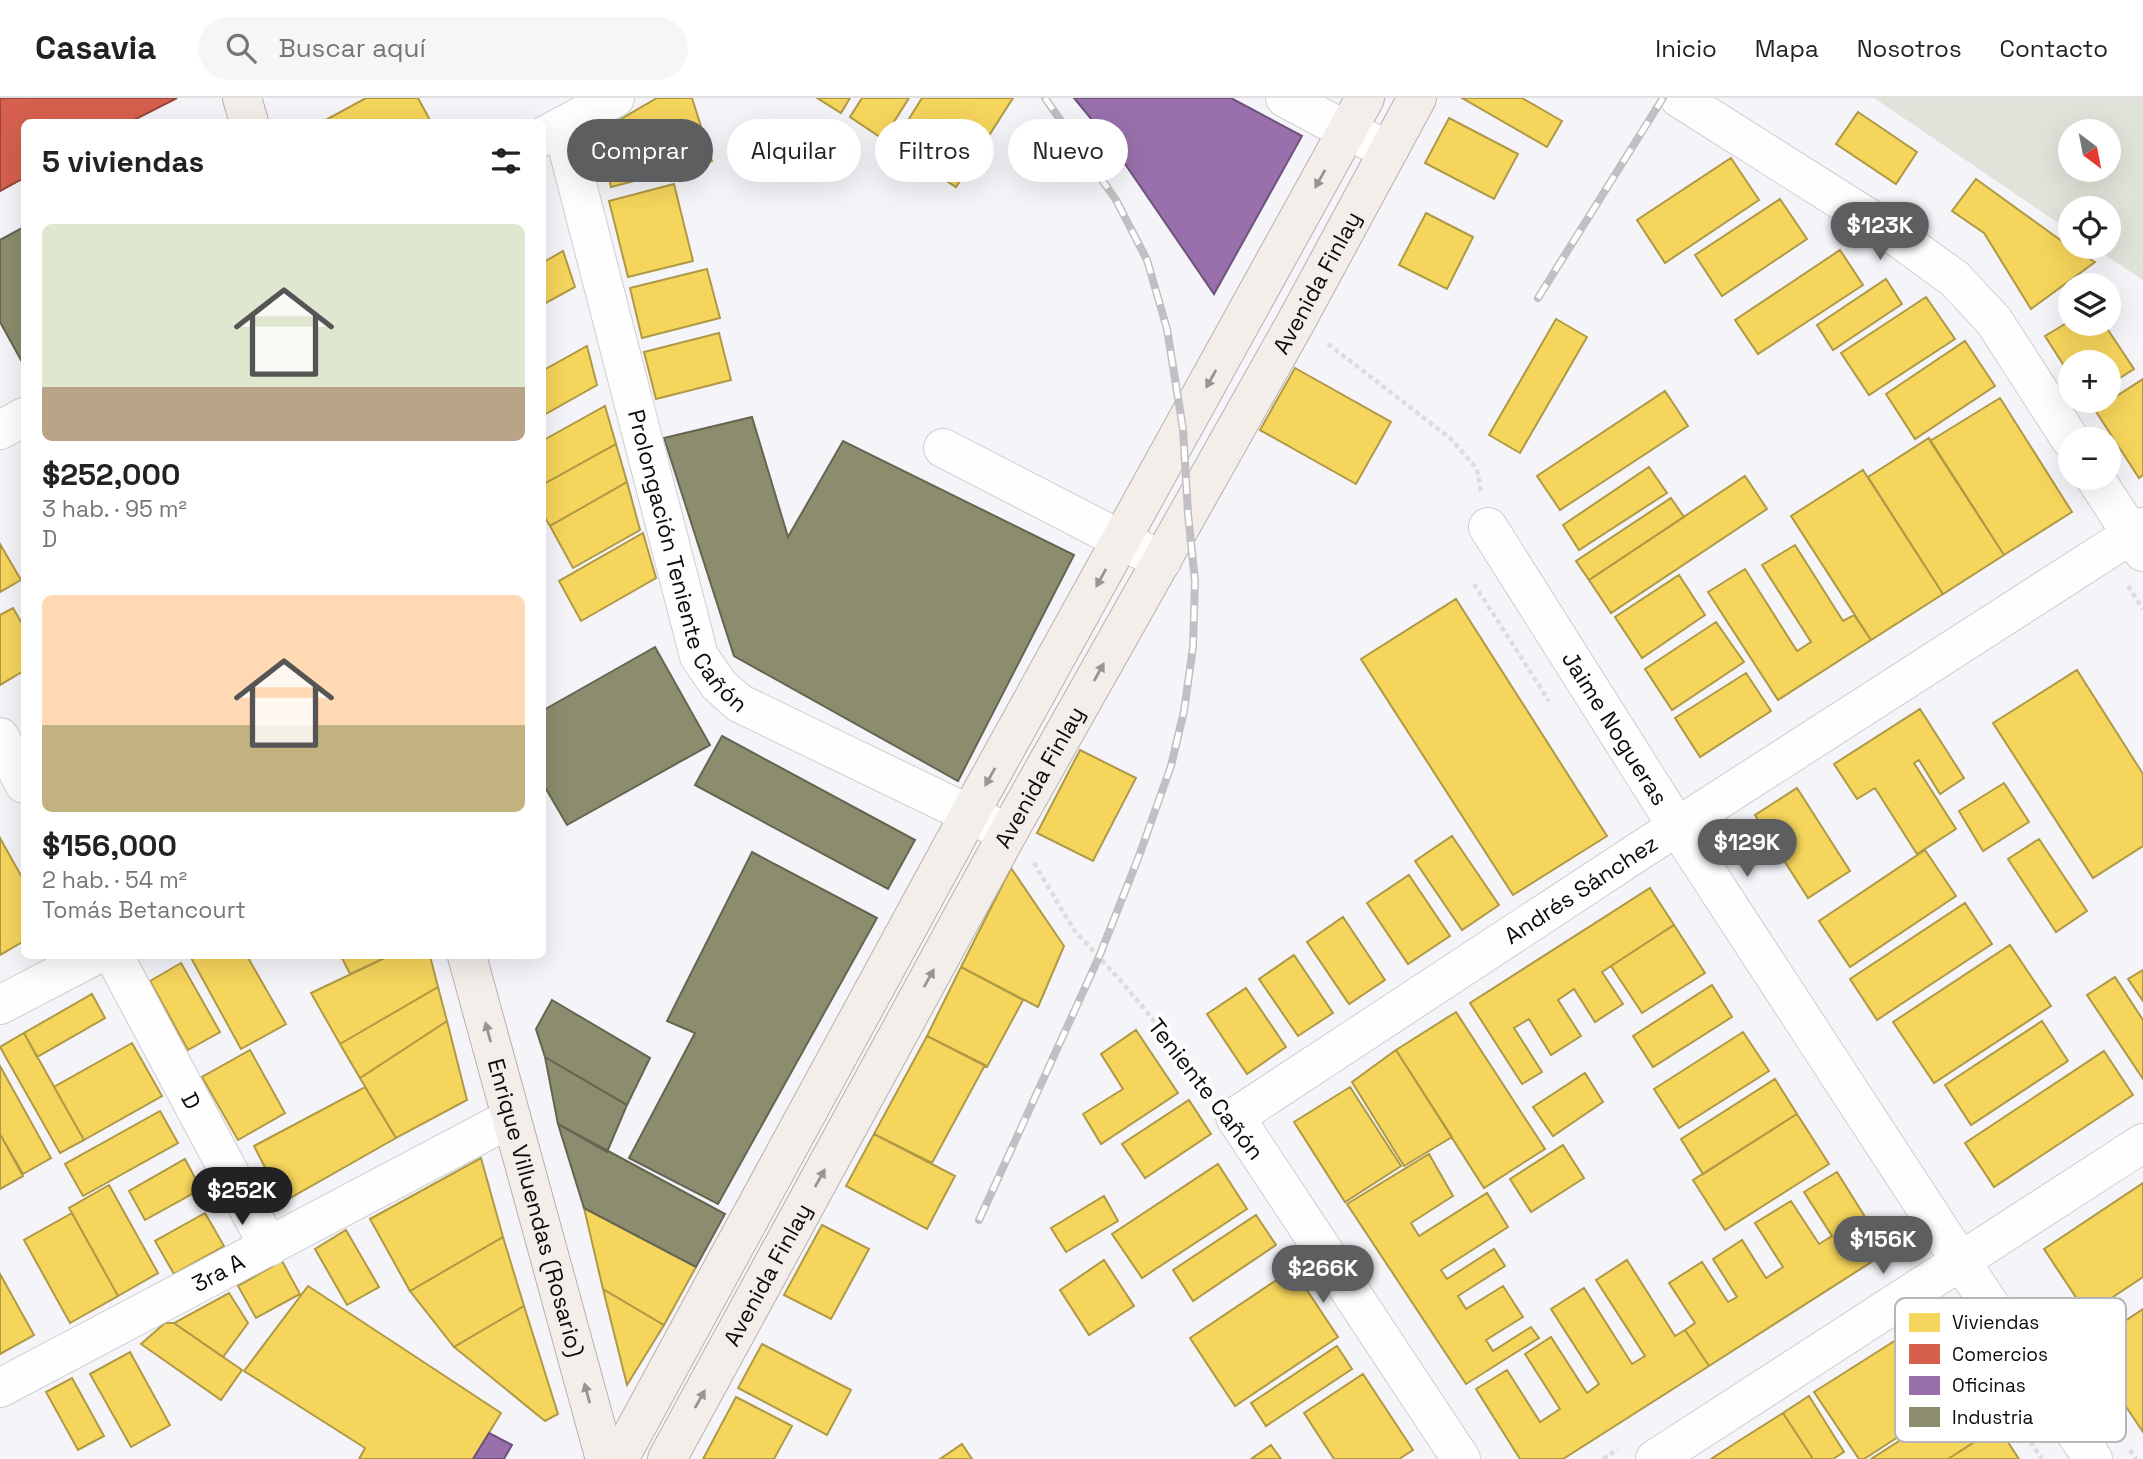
<!DOCTYPE html>
<html lang="es">
<head>
<meta charset="utf-8">
<style>
  :root { --surface:#fff; --page:#f6f6f6; --text:#222; --muted:#767676; --line:#e0e0e0; --accent:#5d5e60 }
  body { margin:0; font-family:"Space Grotesk",sans-serif; background:var(--page); color:var(--text); height:100vh; display:flex; flex-direction:column; font-size:26px; white-space:nowrap }
  * { box-sizing:border-box; margin:0 }
  p { font-size:23px; color:var(--muted) }
  .icon { flex:none; width:38px; height:38px; fill:none; stroke:currentColor; stroke-width:2; stroke-linecap:round; stroke-linejoin:round }
  .map { position:relative; flex:1; overflow:hidden }
  .details { position:absolute; left:21px; top:21px; width:525px; height:840px; display:flex; flex-direction:column; background:var(--surface); border-radius:10px; box-shadow:0 7px 28px #0002 }
  .details>* { flex:none }
  .banner { position:absolute; left:567px; top:21px; width:665px; height:63px; display:flex; gap:14px }
  .needle { width:46px; rotate:148deg }
  .controls { position:absolute; left:2058px; top:21px; display:grid; gap:14px }
  .controls a { display:grid; place-items:center; width:63px; height:63px; border-radius:50%; background:var(--surface); box-shadow:0 7px 28px #0002; font-size:35px }
  .price { position:absolute; translate:-50% -60px; padding:0 16px; border-radius:24px; background:var(--accent); color:#fff; font-size:23px; line-height:46px; filter:drop-shadow(0 2px 4px #0008) }
  .price::after { content:''; position:absolute; left:50%; top:42px; width:21px; height:16px; margin-left:-10px; background:inherit; clip-path:polygon(0 0,100% 0,50% 100%) }
  .price.selected { background:#222; color:#fff }
  ul { padding:0; list-style:none }
  li { display:grid; align-content:center; gap:14px; height:371px; padding:0 21px }
  li span { display:grid; place-items:center; height:217px; border-radius:10px; color:#555 }
  li>.icon { margin-inline-start:auto }
  span .icon { width:126px; height:126px; fill:#fffc; stroke-width:1 }
  li b { font-size:30px }
  h2 { display:flex; justify-content:space-between; align-items:center; height:84px; padding:0 21px; font-size:30px }
  .chip { padding:0 24px; border-radius:32px; background:var(--surface); box-shadow:0 7px 28px #0002; font-size:24px; line-height:63px }
  .chip.selected { background:var(--accent); color:#fff }
  header { display:flex; align-items:center; gap:42px; box-sizing:border-box; height:98px; padding:0 35px; background:var(--surface); border-bottom:2px solid var(--line) }
  header strong { font-size:33px }
  nav { display:flex; gap:38px; margin-inline-start:auto; font-size:24px }
  .search { width:490px; height:63px; background:var(--page); display:flex; align-items:center; gap:18px; box-sizing:border-box; padding:0 24px; border-radius:38px; color:var(--muted); font-size:26px }
  .map>svg:first-child { display:block }
  .green { fill:#e0e3d9; fill-rule:evenodd }
  .homes { fill:#f6d55c; stroke:#b09945; stroke-width:2 }
  .shops { fill:#d6604d; stroke:#99473a; stroke-width:2 }
  .offices { fill:#9970ab; stroke:#6e527c; stroke-width:2 }
  .industry { fill:#8c8c6e; stroke:#656651; stroke-width:2 }
  .lines { fill:none; stroke-linecap:round; stroke-linejoin:round }
  .minor-casing { stroke:#ceced1; stroke-width:40 }
  .major-casing { stroke:#bab0aa; stroke-width:40 }
  .path { stroke:#dddddf; stroke-width:4.5; stroke-dasharray:5 3.5; stroke-linecap:butt }
  .minor { stroke:#fefefe; stroke-width:38 }
  .major { stroke:#f4eeea; stroke-width:38 }
  .rail-casing { stroke:#c0c0c2; stroke-width:8 }
  .rail { stroke:#fff; stroke-width:5; stroke-dasharray:16; stroke-linecap:butt }
  .oneway { fill:#979492 }
  .labels { text-anchor:middle; dominant-baseline:central; stroke-width:7; stroke-linejoin:round; paint-order:stroke }
  .street-label { font-size:23px; fill:#0b0c0e; stroke:#fff }
  .key { fill:#fff; stroke:#b6b6b7; stroke-width:2 }
  .key-label { font-size:19px; fill:#0b0c0e }
</style>
</head>
<body>
<header>
<strong>Casavia</strong>
<div class="search"><svg class="icon" aria-label="search" viewBox="0 0 24 24"><circle cx="10" cy="10" r="6"/><path d="M15 15l6 6"/></svg>Buscar aquí</div>
<nav><a>Inicio</a><a>Mapa</a><a>Nosotros</a><a>Contacto</a></nav>
</header>
<div class="map">
<svg width="2143" height="1361" viewBox="0 0 2143 1361">
  <rect width="100%" height="100%" fill="#f5f5f9"/>
  <!-- green -->
  <path class="green" d="M1874,0H2143V182L2093,149H2109V110H2070V133ZM2070,33H2109V72H2070Z"/>
  <!-- homes -->
  <path class="homes" d="M366,0H418L431,24H322Z
    M657,0H692L712,63L611,89L597,35Z
    M817,0H850L841,15Z
    M862,0H909L883,41L850,19Z
    M922,0H1013L956,89L892,48Z
    M1462,0H1522L1562,23L1547,49Z
    M1858,14L1917,54L1896,86L1836,46Z
    M1449,20L1518,56L1494,101L1425,65Z
    M1731,60L1759,102L1665,165L1637,122Z
    M1976,81L2070,149L2095,164L2031,211L1984,135L1952,113Z
    M674,86L693,163L628,179L609,103Z
    M1780,101L1807,141L1722,198L1695,157Z
    M1426,115L1473,139L1447,191L1399,167Z
    M1840,152L1863,187L1758,256L1735,222Z
    M563,153L575,189L542,207V165Z
    M707,171L720,220L642,240L630,190Z
    M1886,181L1902,206L1833,252L1817,227Z
    M1926,199L1955,241L1869,297L1841,255Z
    M1556,221L1587,239L1520,355L1489,337Z
    M2070,223V226H2104L2134,271L2109,287V264H2070V277L2045,238Z
    M719,235L731,282L656,301L644,254Z
    M1965,243L1995,288L1915,341L1886,296Z
    M587,248L597,287L542,318V273Z
    M1295,270L1391,324L1356,386L1260,332Z
    M2143,281V377L2139,380L2095,312Z
    M1665,293L1688,328L1560,412L1537,378Z
    M2000,300L2072,414L2004,457L1930,343Z
    M605,308L616,346L542,387V343Z
    M1929,340L2004,457L1943,496L1868,379Z
    M616,346L627,384L550,428L542,415V387Z
    M1649,369L1667,395L1579,452L1563,427Z
    M1863,372L1943,496L1871,542L1791,418Z
    M1745,378L1767,411L1611,515L1589,482Z
    M627,384L640,432L573,470L550,428Z
    M1671,400L1684,419L1589,482L1576,463Z
    M643,435L656,480L581,523L559,483Z
    M0,446L21,482L0,494Z
    M1795,447L1843,523L1854,517L1871,542L1778,602L1708,494L1745,471L1797,553L1811,544L1762,467Z
    M1679,477L1705,517L1642,560L1615,519Z
    M1456,501L1607,738L1513,797L1361,561Z
    M13,510L24,529V578L22,574L0,587V517Z
    M1716,524L1744,564L1672,612L1645,571Z
    M2077,572L2143,676V748L2093,780L1993,625Z
    M1746,575L1771,613L1700,659L1675,620Z
    M1920,611L1964,680L1940,696L1919,662L1914,665L1956,731L1917,756L1875,690L1857,701L1834,666Z
    M1080,652L1136,680L1093,763L1037,735Z
    M2004,685L2029,724L1983,753L1959,713Z
    M1797,690L1850,773L1808,800L1755,717Z
    M1452,738L1499,807L1462,832L1415,763Z
    M0,740L24,783V843L0,857Z
    M2039,741L2087,813L2056,834L2008,761Z
    M1925,752L1956,798L1850,869L1819,823Z
    M1011,770L1064,848L1038,909L961,869Z
    M1409,777L1450,838L1408,866L1367,805Z
    M1650,790L1674,827L1602,874L1623,906L1595,924L1574,891L1558,902L1581,938L1551,957L1529,921L1514,930L1542,974L1522,986L1470,905Z
    M1965,805L1992,846L1877,922L1850,881Z
    M1343,819L1385,882L1349,906L1307,844Z
    M1674,827L1705,875L1642,915L1611,868Z
    M2010,847L2051,908L1934,985L1893,924Z
    M1294,857L1333,915L1298,938L1259,881Z
    M190,858H247L286,926L241,951Z
    M341,858H389L350,876Z
    M389,858H430L438,889L340,946L311,895Z
    M181,865L220,934L188,952L150,883Z
    M961,869L1023,902L987,969L927,938Z
    M2143,872V903L2128,881Z
    M2115,879L2143,922V981L2087,897Z
    M1712,887L1732,919L1653,969L1633,938Z
    M438,889L447,923L360,980L340,946Z
    M1246,890L1286,949L1247,976L1207,916Z
    M92,896L105,920L37,959L24,935Z
    M1456,914L1545,1051L1484,1090L1396,952Z
    M447,923L467,1002L396,1040L360,980Z
    M2042,923L2068,963L1971,1027L1945,987Z
    M1136,932L1178,995L1101,1046L1083,1016L1123,991L1101,956Z
    M1743,934L1769,973L1679,1030L1654,991Z
    M24,935L84,1042L60,1055L0,949Z
    M927,938L985,967L932,1065L874,1036Z
    M132,945L162,998L84,1042L54,989Z
    M250,952L285,1015L238,1042L202,979Z
    M1396,952L1452,1039L1404,1068L1352,984Z
    M2104,953L2133,997L1994,1089L1965,1045Z
    M0,968L51,1060L23,1076L0,1036Z
    M1585,975L1603,1004L1553,1038L1533,1009Z
    M1775,981L1797,1016L1703,1076L1681,1041Z
    M365,989L396,1040L283,1104L254,1048Z
    M1350,989L1401,1068L1345,1104L1294,1024Z
    M1189,1002L1211,1036L1145,1080L1122,1046Z
    M160,1013L178,1045L83,1098L65,1066Z
    M1797,1016L1829,1066L1725,1132L1693,1082Z
    M0,1036L23,1078L0,1091Z
    M874,1036L955,1078L927,1131L846,1088Z
    M1563,1047L1584,1080L1531,1114L1510,1081Z
    M1429,1056L1453,1098L1411,1125L1419,1138L1487,1095L1508,1129L1441,1172L1447,1181L1494,1151L1505,1168L1458,1198L1466,1211L1503,1188L1523,1219L1486,1242L1493,1253L1531,1229L1539,1240L1466,1286L1347,1106Z
    M481,1060L503,1139L410,1193L370,1121Z
    M185,1061L201,1091L145,1122L129,1093Z
    M1218,1066L1247,1111L1142,1180L1112,1136Z
    M1837,1074L1887,1154L1709,1268L1685,1232L1695,1225L1669,1185L1702,1164L1728,1204L1737,1199L1713,1161L1742,1142L1766,1180L1783,1169L1755,1125L1791,1103L1819,1146L1832,1138L1804,1094Z
    M2143,1085V1179L2087,1216L2044,1151Z
    M109,1087L158,1175L118,1198L69,1110Z
    M1104,1098L1118,1123L1066,1154L1051,1130Z
    M584,1110L696,1169L664,1227L603,1191Z
    M72,1115L118,1198L70,1225L24,1142Z
    M205,1115L224,1148L174,1176L155,1143Z
    M1256,1117L1276,1147L1193,1203L1173,1172Z
    M822,1127L869,1151L831,1221L784,1197Z
    M346,1132L379,1189L347,1207L315,1151Z
    M503,1139L524,1208L454,1249L410,1193Z
    M1104,1162L1134,1208L1089,1237L1060,1192Z
    M1627,1162L1675,1238L1685,1232L1709,1268L1563,1361H1520L1476,1291L1507,1272L1540,1324L1560,1311L1525,1256L1551,1239L1587,1295L1599,1286L1551,1211L1584,1190L1632,1266L1645,1258L1596,1182Z
    M282,1163L300,1196L256,1220L238,1188Z
    M1293,1171L1338,1239L1235,1308L1190,1240Z
    M0,1176L34,1237L0,1256Z
    M308,1188L501,1315L473,1361H359L365,1350L244,1273Z
    M603,1191L664,1227L627,1287Z
    M229,1195L248,1225L223,1259L174,1225Z
    M524,1208L558,1316L545,1323L454,1249Z
    M2143,1211V1334L2086,1249Z
    M1929,1221L1974,1290L1864,1361H1859L1814,1294Z
    M165,1225H174L242,1272L221,1302L141,1246Z
    M762,1246L851,1292L827,1337L738,1290Z
    M1337,1248L1352,1271L1266,1328L1251,1305Z
    M130,1254L170,1327L131,1349L90,1276Z
    M1363,1276L1413,1352L1399,1361H1334L1304,1315Z
    M72,1280L104,1338L78,1352L46,1294Z
    M1977,1293L1999,1328L1948,1361H1871Z
    M1809,1298L1844,1354L1833,1361H1813L1783,1315Z
    M736,1299L792,1328L774,1361H703Z
    M1783,1315L1813,1361H1711L1737,1344Z
    M1998,1329L2019,1361H1948Z
    M962,1346L972,1361H940Z
    M1271,1347L1281,1361H1251Z"/>
  <!-- shops -->
  <path class="shops" d="M0,0H177L130,24H24V80L0,93Z"/>
  <!-- offices -->
  <path class="offices" d="M1074,0H1231L1302,38L1214,196L1110,44Z
    M489,1335L512,1347L504,1361H473Z"/>
  <!-- industry -->
  <path class="industry" d="M24,129V260L21,262L0,224V142Z
    M752,319L788,439L843,343L1074,457L958,683L734,558L664,340Z
    M655,549L710,647L567,727L542,684V613Z
    M722,638L915,742L888,791L695,687Z
    M752,754L877,820L718,1106L629,1060L695,935L667,923Z
    M552,902L650,960L627,1007L545,959L536,931Z
    M545,959L627,1007L607,1054L558,1026Z
    M558,1026L725,1116L696,1169L584,1110Z"/>
  <g class="lines">
    <!-- minor casing -->
    <g class="minor-casing">
      <g id="minor">
        <path d="M1285,0L1347,33L1389,52"/>
        <path d="M1679,0L1886,131L1955,181L1994,223L2070,341"/>
        <path id="s1" d="M562,28L699,558L718,586L739,605L1008,735"/>
        <path d="M542,39L615,0"/>
        <path d="M0,332L24,319"/>
        <path d="M943,350L1162,463"/>
        <path d="M2095,380L2143,454"/>
        <path id="s2" d="M1488,429L1678,730L1944,1138L2093,1361"/>
        <path d="M0,639L24,686"/>
        <path id="s3" d="M114,858L269,1149"/>
        <path d="M0,907L94,858"/>
        <path id="s4" d="M0,1290L511,1020"/>
        <path id="s5" d="M1461,1361L1235,1019L1644,750L2143,429"/>
        <path d="M1655,1361L2143,1045"/>
      </g>
    </g>
    <!-- major casing -->
    <g class="major-casing">
      <g id="major">
        <path d="M242,0L249,24"/>
        <path id="s6" d="M467,858L605,1361"/>
        <path d="M619,1361L969,717L1365,0"/>
        <path id="s7" d="M667,1361L1008,735L1297,222L1417,0"/>
      </g>
    </g>
    <!-- path -->
    <path class="path" d="M1328,246L1450,340L1477,371L1481,394
      M1474,486L1549,603
      M2128,488L2143,511
      M1034,765L1074,832L1120,882L1212,992
      M1946,1216L2042,1361
      M2130,1352L2136,1361
      M1603,1361L1618,1351"/>
    <!-- minor -->
    <use href="#minor" class="minor"/>
    <!-- major -->
    <use href="#major" class="major"/>
    <!-- rail casing -->
    <g class="rail-casing">
      <path id="rail" d="M1538,200L1663,0
        M979,1122L1099,859L1139,758L1171,668L1184,613L1193,549L1195,483L1188,416L1183,331L1167,231L1147,162L1116,102L1045,0"/>
    </g>
    <!-- rail -->
    <use href="#rail" class="rail"/>
  </g>
  <!-- one-way arrows -->
  <defs><path id="oneway-solid" d="M-6-.8H1V-3.2L6.5 0L1 3.2V.8H-6Z" transform="scale(1.75)"/></defs>
  <g class="oneway">
    <use href="#oneway-solid" transform="translate(1320 81) rotate(119)"/>
    <use href="#oneway-solid" transform="translate(1211 281) rotate(119)"/>
    <use href="#oneway-solid" transform="translate(1101 480) rotate(119)"/>
    <use href="#oneway-solid" transform="translate(1099 574) rotate(-61)"/>
    <use href="#oneway-solid" transform="translate(990 679) rotate(119)"/>
    <use href="#oneway-solid" transform="translate(929 880) rotate(-61)"/>
    <use href="#oneway-solid" transform="translate(488 934) rotate(-105)"/>
    <use href="#oneway-solid" transform="translate(820 1080) rotate(-61)"/>
    <use href="#oneway-solid" transform="translate(587 1295) rotate(-105)"/>
    <use href="#oneway-solid" transform="translate(700 1301) rotate(-61)"/>
  </g>
  <g class="labels">
    <!-- street labels -->
    <g class="street-label">
      <text stroke="none"><textPath href="#s7" startOffset="1344">Avenida Finlay</textPath></text>
      <text stroke="none"><textPath href="#s1" startOffset="455">Prolongación Teniente Cañón</textPath></text>
      <text stroke="none"><textPath href="#s2" startOffset="238">Jaime Nogueras</textPath></text>
      <text stroke="none"><textPath href="#s7" startOffset="777">Avenida Finlay</textPath></text>
      <text stroke="none"><textPath href="#s5" startOffset="824">Andrés Sánchez</textPath></text>
      <text transform="translate(1206 991) rotate(52)">Teniente Cañón</text>
      <text stroke="none"><textPath href="#s3" startOffset="164">D</textPath></text>
      <text stroke="none"><textPath href="#s6" startOffset="261">Enrique Villuendas (Rosario)</textPath></text>
      <text stroke="none"><textPath href="#s4" startOffset="247">3ra A</textPath></text>
      <text stroke="none"><textPath href="#s7" startOffset="210">Avenida Finlay</textPath></text>
    </g>
  </g>
  <!-- legend -->
  <rect x="1895" y="1200" width="231" height="144" rx="10" class="key"/>
  <rect x="1909" y="1215" width="31" height="19" fill="#f6d55c"/>
  <rect x="1909" y="1246" width="31" height="20" fill="#d6604d"/>
  <rect x="1909" y="1278" width="31" height="19" fill="#9970ab"/>
  <rect x="1909" y="1309" width="31" height="20" fill="#8c8c6e"/>
  <g class="key-label">
    <text x="1952" y="1231">Viviendas</text>
    <text x="1952" y="1263">Comercios</text>
    <text x="1952" y="1294">Oficinas</text>
    <text x="1952" y="1326">Industria</text>
  </g>
</svg>
<div class="controls">
<a><svg class="needle" viewBox="-14 -14 28 28"><path d="M0-13l5 13h-10z" fill="#e53935"/><path d="M0 13l5-13h-10z" fill="#767676"/></svg></a>
<a><svg class="icon" aria-label="locate" viewBox="0 0 24 24"><circle cx="12" cy="12" r="6"/><path d="M12 2v4M12 18v4M2 12h4M18 12h4"/></svg></a>
<a><svg class="icon" aria-label="layers" viewBox="0 0 24 24"><path d="M12 4l9 5-9 5-9-5zM3 14l9 5 9-5"/></svg></a>
<a>+</a>
<a>−</a>
</div>
<b class="price" style="left:1880px;top:164px">$123K</b>
<b class="price" style="left:1747px;top:781px">$129K</b>
<b class="price selected" style="left:242px;top:1129px">$252K</b>
<b class="price" style="left:1883px;top:1178px">$156K</b>
<b class="price" style="left:1323px;top:1207px">$266K</b>
<div class="banner">
<a class="chip selected">Comprar</a>
<a class="chip">Alquilar</a>
<a class="chip">Filtros</a>
<a class="chip">Nuevo</a>
</div>
<section class="details">
<h2>5 viviendas<svg class="icon" aria-label="filters" viewBox="0 0 24 24"><path d="M4 7h16M4 17h16"/><circle cx="9" cy="7" r="2"/><circle cx="15" cy="17" r="2"/></svg></h2>
<ul>
<li><span style="background:linear-gradient(#dfe7d0 75%,#b9a48a 0)"><svg class="icon" aria-label="home" viewBox="0 0 24 24"><path d="M3 11l9-7 9 7M6 9v11h12V9"/></svg></span><div><b>$252,000</b><p>3 hab. · 95 m²</p><p>D</p></div></li>
<li><span style="background:linear-gradient(#ffd9b3 60%,#c2b280 0)"><svg class="icon" aria-label="home" viewBox="0 0 24 24"><path d="M3 11l9-7 9 7M6 9v11h12V9"/></svg></span><div><b>$156,000</b><p>2 hab. · 54 m²</p><p>Tomás Betancourt</p></div></li>
</ul>
</section>
</div>
</body>
</html>
